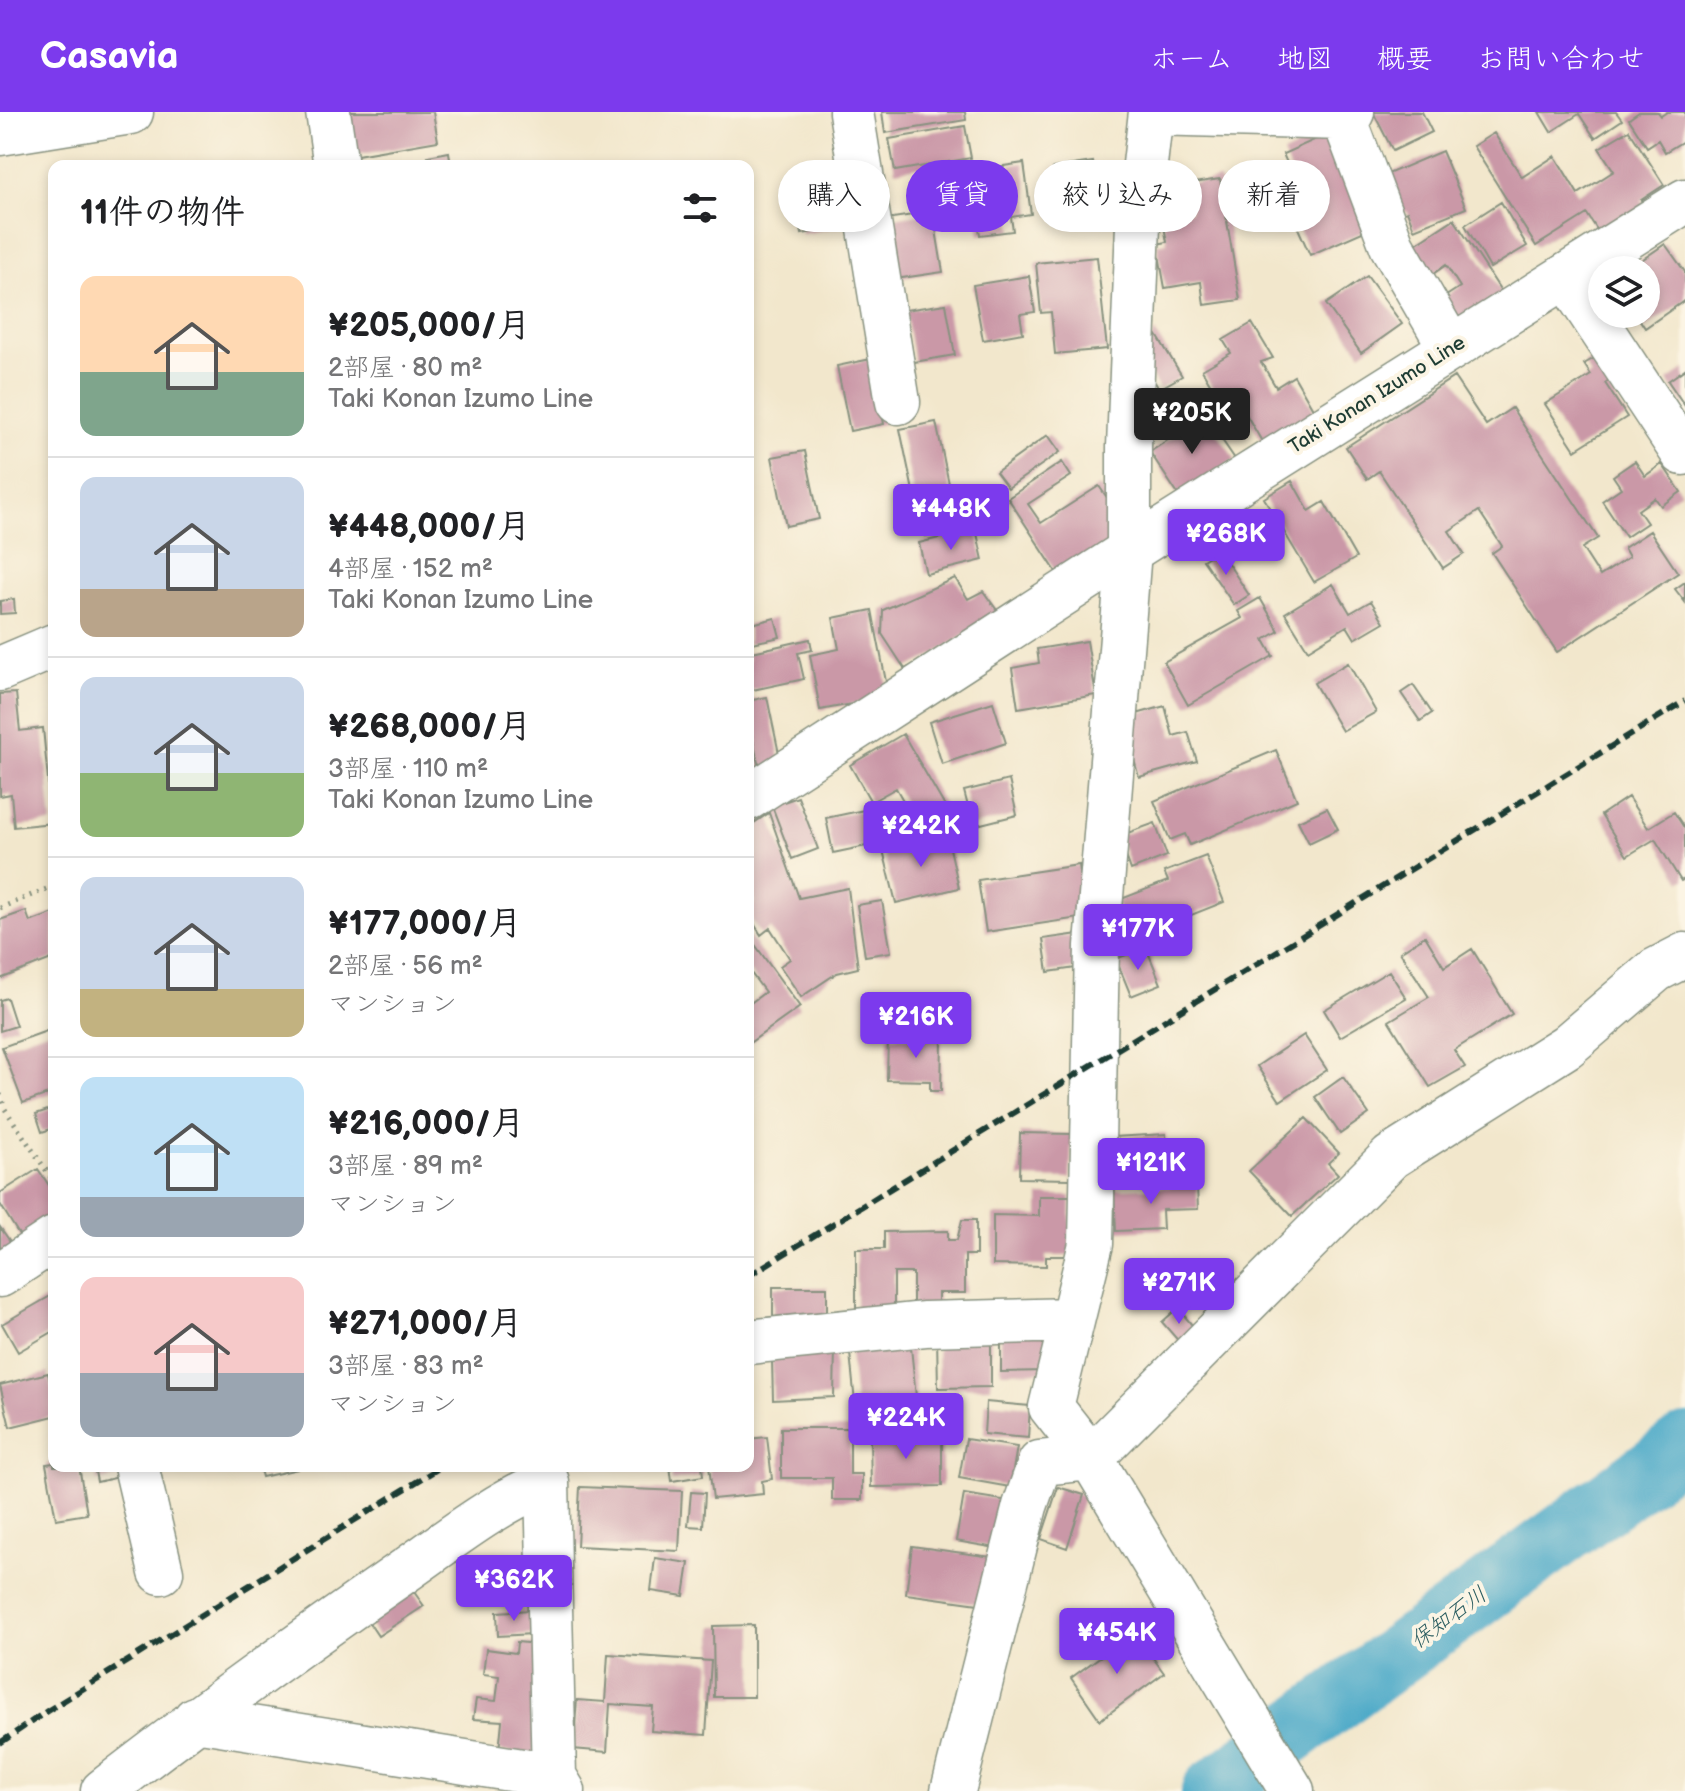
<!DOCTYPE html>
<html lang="ja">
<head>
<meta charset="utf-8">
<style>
  :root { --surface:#fff; --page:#f6f6f6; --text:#202124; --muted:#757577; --line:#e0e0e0; --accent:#7c3aed }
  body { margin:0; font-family:"Balsamiq Sans","Klee One",sans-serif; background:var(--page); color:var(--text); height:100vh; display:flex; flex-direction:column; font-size:30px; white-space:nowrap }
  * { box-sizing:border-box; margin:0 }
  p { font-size:26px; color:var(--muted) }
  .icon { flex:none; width:44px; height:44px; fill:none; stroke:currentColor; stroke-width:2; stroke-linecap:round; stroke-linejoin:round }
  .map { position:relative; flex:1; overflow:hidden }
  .details { position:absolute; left:48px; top:48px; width:706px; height:1312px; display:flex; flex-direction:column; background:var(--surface); border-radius:16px; box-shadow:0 4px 12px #0003 }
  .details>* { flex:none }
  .banner { position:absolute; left:778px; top:48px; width:760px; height:72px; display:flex; gap:16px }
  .buttons { position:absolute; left:1588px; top:144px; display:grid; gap:16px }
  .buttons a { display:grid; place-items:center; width:72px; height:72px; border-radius:50%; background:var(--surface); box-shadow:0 4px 12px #0003; font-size:40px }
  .price { position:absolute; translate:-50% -68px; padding:0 18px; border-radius:8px; background:var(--accent); color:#fff; font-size:26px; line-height:52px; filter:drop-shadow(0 2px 4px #0008) }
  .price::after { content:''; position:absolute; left:50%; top:48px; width:24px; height:18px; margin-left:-12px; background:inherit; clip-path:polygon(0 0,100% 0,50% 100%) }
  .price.on { background:#222; color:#fff }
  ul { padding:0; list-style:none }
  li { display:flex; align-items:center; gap:24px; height:200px; padding:0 32px }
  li+li { border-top:2px solid var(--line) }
  li span { display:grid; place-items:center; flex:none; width:224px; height:160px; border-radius:16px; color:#555 }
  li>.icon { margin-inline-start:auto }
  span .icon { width:96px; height:96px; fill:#fffc; stroke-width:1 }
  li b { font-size:34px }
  h2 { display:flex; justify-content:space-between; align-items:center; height:96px; padding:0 32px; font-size:34px }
  .tag { padding:0 28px; border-radius:36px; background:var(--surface); box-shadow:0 4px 12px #0003; font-size:28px; line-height:72px }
  .tag.on { background:var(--accent); color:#fff }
  header { display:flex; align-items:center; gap:48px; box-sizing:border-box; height:112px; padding:0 40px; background:var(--accent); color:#fff }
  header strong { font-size:38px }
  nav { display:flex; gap:44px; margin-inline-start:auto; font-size:28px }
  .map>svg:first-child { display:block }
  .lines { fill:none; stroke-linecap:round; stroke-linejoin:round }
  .river { stroke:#47a7c7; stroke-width:62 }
  .building { fill:#ca98a7 }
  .minor-casing { stroke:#889280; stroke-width:47 }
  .major-casing { stroke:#889280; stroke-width:47 }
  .path { stroke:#889280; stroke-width:5; stroke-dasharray:2 6; stroke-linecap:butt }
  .minor { stroke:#fff; stroke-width:44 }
  .major { stroke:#fff; stroke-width:44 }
  .rail { stroke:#1f3d34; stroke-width:6; stroke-dasharray:12 6; stroke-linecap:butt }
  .labels { text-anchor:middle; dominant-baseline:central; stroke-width:8; stroke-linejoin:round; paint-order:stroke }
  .street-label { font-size:20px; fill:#1f3d34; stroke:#fcf5e5 }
  .water-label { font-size:22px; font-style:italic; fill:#2b5d60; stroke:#fcf5e5 }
</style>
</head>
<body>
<header>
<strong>Casavia</strong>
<nav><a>ホーム</a><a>地図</a><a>概要</a><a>お問い合わせ</a></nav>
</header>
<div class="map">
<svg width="1685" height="1679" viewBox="0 0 1685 1679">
  <rect width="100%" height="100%" fill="#fcf5e5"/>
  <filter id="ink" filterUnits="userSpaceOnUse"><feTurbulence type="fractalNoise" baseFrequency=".0125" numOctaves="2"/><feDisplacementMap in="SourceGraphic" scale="16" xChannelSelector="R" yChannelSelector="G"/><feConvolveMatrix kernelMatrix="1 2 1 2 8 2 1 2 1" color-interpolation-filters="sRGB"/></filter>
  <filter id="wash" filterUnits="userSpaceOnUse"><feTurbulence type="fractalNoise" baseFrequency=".006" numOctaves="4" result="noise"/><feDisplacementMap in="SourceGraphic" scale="32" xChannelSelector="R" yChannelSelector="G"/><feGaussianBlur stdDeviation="1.8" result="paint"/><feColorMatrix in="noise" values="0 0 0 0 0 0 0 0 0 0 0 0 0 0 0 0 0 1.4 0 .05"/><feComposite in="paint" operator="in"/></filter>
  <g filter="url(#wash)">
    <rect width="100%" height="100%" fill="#f2e7cc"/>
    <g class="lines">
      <!-- river -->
      <path class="river" d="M1212,1679L1685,1333"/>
    </g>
    <g id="blocks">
      <!-- building -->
      <path class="building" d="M343,0H433L438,29L351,44Z
        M882,0H965L966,8L885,21Z
        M1373,0H1422L1432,20L1393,39Z
        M1539,0H1616L1622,8L1595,26L1579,2L1551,20Z
        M1639,0H1658L1661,4L1667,0H1685V28L1665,40L1658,28L1647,35L1629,7Z
        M965,14L971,46L895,59L889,27Z
        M1629,18L1664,73L1641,88L1648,99L1603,127L1587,102L1536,134L1473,34L1494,21L1522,65L1555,44L1578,82L1614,59L1599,36Z
        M1334,19L1376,114L1310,143L1289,96L1304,89L1283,42Z
        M1442,39L1466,96L1414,117L1407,99L1398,102L1383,64Z
        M449,40L451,54H430L428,44Z
        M1093,50L1101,102L1061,108L1053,56Z
        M1024,51L1031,102L1011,105L1013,119L980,123L970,59Z
        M1220,67L1240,188L1204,193L1201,170L1165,176L1157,132L1167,130L1162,104L1191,99L1187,72Z
        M842,75L849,113L802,122L795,84Z
        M1501,90L1527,134L1490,156L1465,113Z
        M933,100L943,160L895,167L886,107Z
        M1454,107L1503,182L1456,212L1440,188L1460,175L1446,153L1427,166L1408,137Z
        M1665,132L1685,160V188L1645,216L1636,202H1646V158H1627Z
        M1097,145L1107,237L1055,242L1051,200L1041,201L1036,151Z
        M1029,164L1035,200L1020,202L1023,221L983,228L973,173Z
        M1367,164L1402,212L1361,241L1326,192Z
        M946,192L955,243L914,250L905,198Z
        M1252,211L1273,246L1261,250L1276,275L1294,264L1316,302L1264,333L1243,297L1230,305L1202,258L1231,241L1223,228Z
        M1155,220L1182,264L1159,277L1141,247Z
        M1598,244L1612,266L1605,271L1627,305L1575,338L1545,292L1591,263L1584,252Z
        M871,247L884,312L850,319L837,254Z
        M1685,257V294L1668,269Z
        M1454,265L1486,313L1512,296L1598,426L1582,436L1600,464L1629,445L1624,436L1650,419L1678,461L1557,540L1492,441L1502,434L1479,399L1449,419L1464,442L1443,456L1379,359L1367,367L1346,335Z
        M1205,303L1235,347L1179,384L1150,340Z
        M936,310L953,391L917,398L900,317Z
        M1048,323L1060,340L1008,376L996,360Z
        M805,339L819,407L786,414L772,345Z
        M1635,349L1645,364L1662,352L1681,380L1661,394L1655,386L1638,398L1647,411L1626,425L1602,389L1621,376L1613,364Z
        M1062,350L1071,364L1028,392L1041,411L1099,374L1121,406L1122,423L1059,464L1008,386Z
        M1292,369L1309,399L1324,390L1356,446L1314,470L1264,386Z
        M955,399L960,414L926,424L922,410Z
        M976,417L983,448L926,462L919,431Z
        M1219,438L1249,483L1234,493L1203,448Z
        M955,466L968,487L983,479L999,501L930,545L905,557L882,522L883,498Z
        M1685,470V490L1675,477Z
        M1333,472L1350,501L1371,489L1384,510L1355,527L1347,514L1308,538L1285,501Z
        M1260,486L1279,519L1264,528L1273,544L1188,593L1164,550L1242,506L1238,499Z
        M14,487L15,501L0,502V489Z
        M872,498L889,585L820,598L810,543L839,537L833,506Z
        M775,506L780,525L748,532V513Z
        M810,527L812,538L798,541L804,567L748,579V541Z
        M1087,529L1096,583L1018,596L1012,556L1039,551L1037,537Z
        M1348,551L1376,600L1342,619L1314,571Z
        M1413,573L1432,601L1420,609L1401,581Z
        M16,581L20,619L43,616L52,711L14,715L11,682L0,684V582Z
        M767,585L781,651L759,656L748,604V589Z
        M993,590L1006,631L942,652L929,610Z
        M1165,594L1173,624L1188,620L1197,649L1139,665L1122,606Z
        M903,622L947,698L918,715L896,676L871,690L850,653Z
        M1276,638L1297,688L1190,733L1185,722L1170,728L1154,689Z
        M1009,668L1017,703L973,714L964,679Z
        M798,685L818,737L792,747L772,694Z
        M1628,685L1648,716L1674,700L1685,717V767L1681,769L1655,727L1627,744L1601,703Z
        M1327,696L1338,717L1309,731L1298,709Z
        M864,698L871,733L833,741L826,706Z
        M769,701L799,786L848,776L858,856L837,861L801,885L780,854L790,847L770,816L761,823L748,802V795L755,790L748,779V715Z
        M1155,711L1167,744L1131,758L1119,724Z
        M947,723L959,776L896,791L883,738Z
        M1206,744L1224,790L1131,827L1116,789L1168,769L1164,760Z
        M1079,753L1086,805L986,820L978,768Z
        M882,789L891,840L865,844L857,793Z
        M26,799L30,810L54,801V846L0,867V808Z
        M1079,822L1083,855L1048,860L1043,827Z
        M748,823L800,895L748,932V893L765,880L748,857Z
        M1425,824L1444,855L1472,837L1512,902L1454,938L1465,955L1430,975L1389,909L1429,885L1400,840Z
        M1146,835L1161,872L1131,884L1116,847Z
        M1389,859L1406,886L1340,925L1324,898Z
        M7,886L16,914L0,919V888Z
        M52,917L54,980L23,991L2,935Z
        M1304,923L1327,958L1280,989L1257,954Z
        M888,925L942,926L941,979H930V969L887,968Z
        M1343,965L1369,1002L1340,1022L1315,985Z
        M54,996V1016L42,1020L36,1002Z
        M1306,1006L1339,1041L1328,1051L1338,1062L1292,1104L1249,1059Z
        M1020,1021L1072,1022L1070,1067L1019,1066Z
        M1166,1022L1167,1067L1115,1069L1113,1025Z
        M38,1057L54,1081V1109L23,1129L0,1092V1081Z
        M1197,1074L1198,1097L1162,1098L1163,1117L1116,1119L1114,1077Z
        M1039,1084H1071L1070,1144H1046V1154L993,1153V1103L1039,1104Z
        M962,1108H976V1143H965V1181H938V1195H913V1161H894V1198L856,1199V1137H884V1120L948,1119V1128H957Z
        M0,1115L16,1138L0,1148Z
        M773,1175H827V1215H773Z
        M54,1182V1219L18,1240L2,1212Z
        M1178,1196L1196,1218L1181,1232L1162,1210Z
        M1001,1216H1047V1259L1001,1260Z
        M937,1224H991V1275L938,1276Z
        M911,1235L917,1295L856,1301L850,1241Z
        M835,1236L834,1285L773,1288L772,1248Z
        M48,1261L54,1286V1304L10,1315L0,1273Z
        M986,1290L1030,1294L1028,1326L984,1322Z
        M781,1316H850V1362H862V1388H832V1366H781Z
        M942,1324V1374L871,1375L870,1325Z
        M767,1325L772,1367L762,1369L763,1382L713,1387L709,1354H748V1327Z
        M966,1327L1017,1335L1010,1375L959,1366Z
        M54,1351V1354H79L87,1402L56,1407L46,1352Z
        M94,1354H126L128,1363L97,1370Z
        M259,1354H297L298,1357L262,1365Z
        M670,1354H702L703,1364L672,1369Z
        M580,1375L682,1379L679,1439L577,1434Z
        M1058,1375L1084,1383L1067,1436L1041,1427Z
        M691,1380L705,1381L703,1415L688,1414Z
        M964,1382L1009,1389L1002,1437L956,1429Z
        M912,1434L992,1445L986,1493L906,1482Z
        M655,1446L689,1451L684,1484L651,1479Z
        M414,1480L424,1494L378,1524L368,1509Z
        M531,1498L532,1522L498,1524L497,1500Z
        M754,1513V1585H714L713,1514Z
        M1134,1520L1164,1561L1100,1608L1071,1566Z
        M517,1530L546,1533L535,1643L499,1639L502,1609L473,1607L476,1587L496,1589L499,1564L483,1562L486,1537L516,1541Z
        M608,1542L711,1549L706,1623L651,1619L653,1595L610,1592L607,1640L573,1637L577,1588L605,1590Z"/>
    </g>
  </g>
  <g filter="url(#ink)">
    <use href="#blocks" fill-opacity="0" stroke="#889280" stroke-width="2"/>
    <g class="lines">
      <!-- minor casing -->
      <g class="minor-casing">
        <path id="minor" d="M328,0L336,54
          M851,0L898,290
          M1151,0L1138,113L1129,335V439L1097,834L1091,1132L1051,1295L1091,1346L1292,1679
          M1151,1L1344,6L1352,0
          M1344,6L1392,134L1451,236
          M0,21L131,0
          M1566,164L1683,341
          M0,557L54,534
          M748,1230L925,1212L1072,1208
          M136,1354L161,1460
          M195,1607L554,1664
          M103,1679C198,1605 295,1535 393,1467C443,1433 491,1393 547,1370L554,1664L563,1679
          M953,1679L1025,1394L1040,1351L1091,1346L1391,1045L1567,934L1656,858L1685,843"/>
      </g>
      <!-- major casing -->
      <g class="major-casing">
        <path id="major" d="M748,686L1129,439L1685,89
          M0,1163L54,1127"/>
      </g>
      <!-- path -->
      <path class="path" d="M0,796L54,774
        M0,982L5,997L54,1070"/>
      <!-- minor -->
      <use href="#minor" class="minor"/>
      <!-- major -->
      <use href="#major" class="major"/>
      <!-- rail -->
      <path class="rail" d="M748,1164L1685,589
        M0,1631L47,1599L442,1354"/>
    </g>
  </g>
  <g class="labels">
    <!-- street labels -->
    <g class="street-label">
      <text transform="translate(1377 283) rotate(-32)">Taki Konan Izumo Line</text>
    </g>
    <!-- water labels -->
    <g class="water-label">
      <text transform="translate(1449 1506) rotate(-36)">保知石川</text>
    </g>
  </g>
</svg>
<div class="buttons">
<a><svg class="icon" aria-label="layers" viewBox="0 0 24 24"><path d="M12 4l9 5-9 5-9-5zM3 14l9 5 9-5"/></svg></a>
</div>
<b class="price on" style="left:1192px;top:344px">¥205K</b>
<b class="price" style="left:951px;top:440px">¥448K</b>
<b class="price" style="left:1226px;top:465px">¥268K</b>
<b class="price" style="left:921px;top:757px">¥242K</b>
<b class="price" style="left:1138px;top:860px">¥177K</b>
<b class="price" style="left:916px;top:948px">¥216K</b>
<b class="price" style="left:1151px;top:1094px">¥121K</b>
<b class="price" style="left:1179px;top:1214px">¥271K</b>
<b class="price" style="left:906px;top:1349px">¥224K</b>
<b class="price" style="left:514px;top:1511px">¥362K</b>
<b class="price" style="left:1117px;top:1564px">¥454K</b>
<div class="banner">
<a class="tag">購入</a>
<a class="tag on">賃貸</a>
<a class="tag">絞り込み</a>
<a class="tag">新着</a>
</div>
<section class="details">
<h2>11件の物件<svg class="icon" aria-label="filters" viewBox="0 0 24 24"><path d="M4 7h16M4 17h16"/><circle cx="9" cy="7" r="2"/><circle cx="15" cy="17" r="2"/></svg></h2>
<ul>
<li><span style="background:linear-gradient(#ffd9b3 60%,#7fa58c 0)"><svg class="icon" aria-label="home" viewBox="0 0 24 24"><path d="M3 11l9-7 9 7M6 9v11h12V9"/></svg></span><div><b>¥205,000/月</b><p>2部屋 · 80 m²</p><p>Taki Konan Izumo Line</p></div></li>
<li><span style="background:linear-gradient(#c9d6e8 70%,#b9a48a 0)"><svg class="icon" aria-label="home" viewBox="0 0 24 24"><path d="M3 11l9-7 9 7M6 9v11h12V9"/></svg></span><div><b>¥448,000/月</b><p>4部屋 · 152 m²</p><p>Taki Konan Izumo Line</p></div></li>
<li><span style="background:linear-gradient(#c9d6e8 60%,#8fb573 0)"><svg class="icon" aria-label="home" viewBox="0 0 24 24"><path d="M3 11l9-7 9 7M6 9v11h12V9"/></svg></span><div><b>¥268,000/月</b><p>3部屋 · 110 m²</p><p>Taki Konan Izumo Line</p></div></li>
<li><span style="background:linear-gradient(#c9d6e8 70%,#c2b280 0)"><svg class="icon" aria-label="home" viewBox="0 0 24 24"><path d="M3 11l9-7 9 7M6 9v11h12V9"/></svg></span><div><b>¥177,000/月</b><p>2部屋 · 56 m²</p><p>マンション</p></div></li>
<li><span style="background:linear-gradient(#bfe0f5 75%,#9aa5b1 0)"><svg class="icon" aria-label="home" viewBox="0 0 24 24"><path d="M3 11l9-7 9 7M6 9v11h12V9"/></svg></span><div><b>¥216,000/月</b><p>3部屋 · 89 m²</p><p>マンション</p></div></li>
<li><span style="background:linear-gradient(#f6c9c9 60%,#9aa5b1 0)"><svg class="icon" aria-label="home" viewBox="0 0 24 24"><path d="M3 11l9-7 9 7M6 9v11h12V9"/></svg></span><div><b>¥271,000/月</b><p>3部屋 · 83 m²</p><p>マンション</p></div></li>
</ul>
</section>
</div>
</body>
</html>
